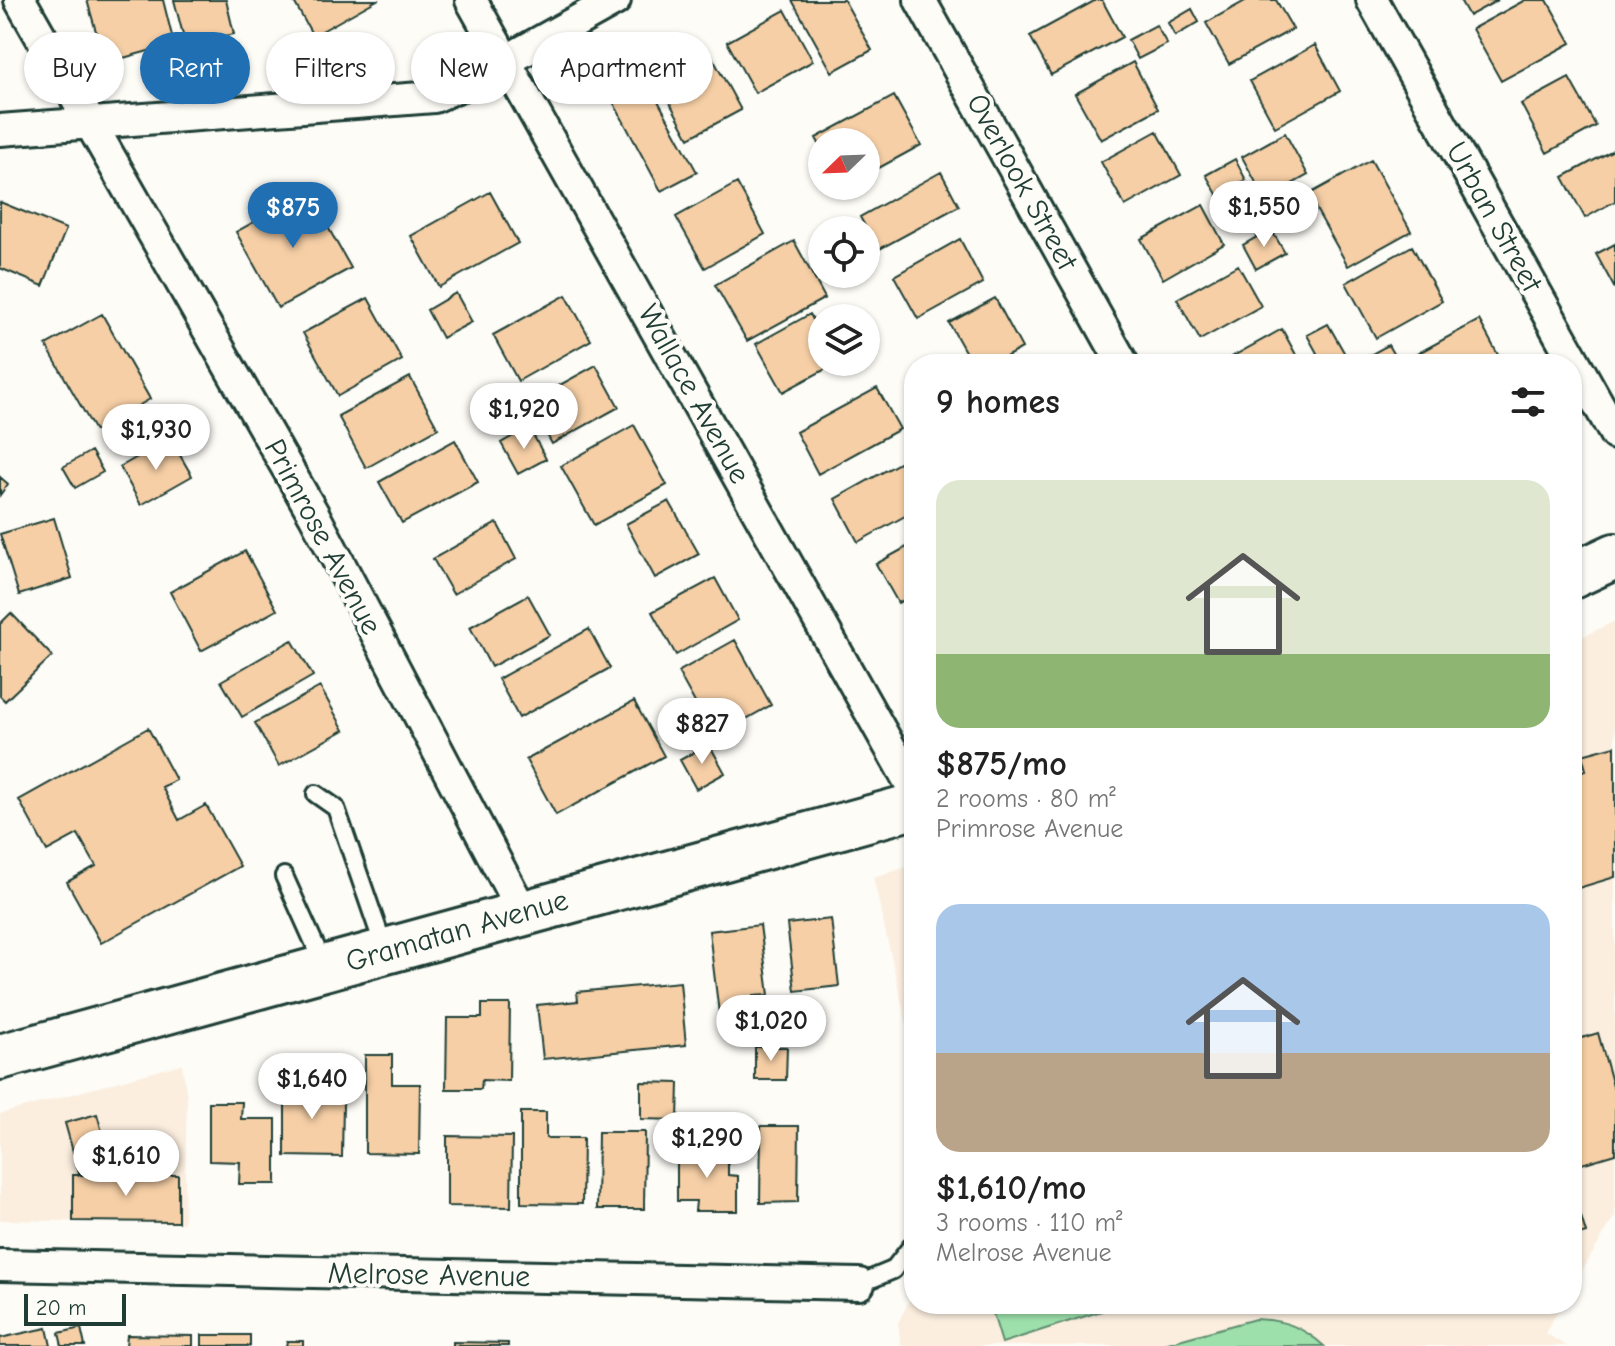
<!DOCTYPE html>
<html lang="en">
<head>
<meta charset="utf-8">
<style>
  :root { --surface:#fff; --page:#f6f6f6; --text:#222; --muted:#767676; --accent:#1f6fb2 }
  body { margin:0; font-family:"Comic Neue",sans-serif; background:var(--page); color:var(--text); height:100vh; display:flex; flex-direction:column; font-size:30px; white-space:nowrap }
  * { box-sizing:border-box; margin:0 }
  p { font-size:26px; color:var(--muted) }
  .icon { flex:none; width:44px; height:44px; fill:none; stroke:currentColor; stroke-width:2; stroke-linecap:round; stroke-linejoin:round }
  .map { position:relative; flex:1; overflow:hidden }
  .panel { position:absolute; left:904px; top:354px; width:678px; height:960px; display:flex; flex-direction:column; background:var(--surface); border-radius:32px; box-shadow:0 2px 6px #0004 }
  .panel>* { flex:none }
  .guide { position:absolute; left:24px; top:32px; width:760px; height:72px; display:flex; gap:16px }
  .needle { width:52px; rotate:247deg }
  .controls { position:absolute; left:808px; top:128px; display:grid; gap:16px }
  .controls a { display:grid; place-items:center; width:72px; height:72px; border-radius:50%; background:var(--surface); box-shadow:0 2px 6px #0004; font-size:40px }
  .scale { position:absolute; left:24px; bottom:20px; width:102px; box-sizing:border-box; padding-left:8px; border:4px solid #1f3d34; border-top:0; font-size:22px; line-height:28px; white-space:nowrap; color:#1f3d34; -webkit-text-stroke:6px #fdfcf7; paint-order:stroke }
  .price { position:absolute; translate:-50% -68px; padding:0 18px; border-radius:28px; background:#fff; color:#222; font-size:26px; line-height:52px; filter:drop-shadow(0 2px 4px #0008) }
  .price::after { content:''; position:absolute; left:50%; top:48px; width:24px; height:18px; margin-left:-12px; background:inherit; clip-path:polygon(0 0,100% 0,50% 100%) }
  .price.current { background:var(--accent); color:#fff }
  ul { padding:0; list-style:none }
  li { display:grid; align-content:center; gap:16px; height:424px; padding:0 32px }
  li span { display:grid; place-items:center; height:248px; border-radius:24px; color:#555 }
  li>.icon { margin-inline-start:auto }
  span .icon { width:144px; height:144px; fill:#fffc; stroke-width:1 }
  li b { font-size:34px }
  h2 { display:flex; justify-content:space-between; align-items:center; height:96px; padding:0 32px; font-size:34px }
  .pill { padding:0 28px; border-radius:36px; background:var(--surface); box-shadow:0 2px 6px #0004; font-size:28px; line-height:72px }
  .pill.current { background:var(--accent); color:#fff }
  .map>svg:first-child { display:block }
  .built { fill:#fbeedf }
  .green { fill:#9de0ab; stroke:#5e8e70; stroke-width:2 }
  .building { fill:#f6cfa6; stroke:#1f3d34; stroke-width:2 }
  .lines { fill:none; stroke-linecap:round; stroke-linejoin:round }
  .service-casing { stroke:#1f3d34; stroke-width:22 }
  .minor-casing { stroke:#1f3d34; stroke-width:36 }
  .secondary-casing { stroke:#1f3d34; stroke-width:50 }
  .service { stroke:#fdfcf7; stroke-width:16 }
  .minor { stroke:#fdfcf7; stroke-width:30 }
  .secondary { stroke:#fdfcf7; stroke-width:44 }
  .labels { text-anchor:middle; dominant-baseline:central; stroke-width:8; stroke-linejoin:round; paint-order:stroke }
  .street-label { font-size:30px; fill:#1f3d34; stroke:#fdfcf7 }
</style>
</head>
<body>
<div class="map">
<svg width="1615" height="1346" viewBox="0 0 1615 1346">
  <rect width="100%" height="100%" fill="#fdfcf7"/>
  <filter id="ink" filterUnits="userSpaceOnUse"><feTurbulence type="fractalNoise" baseFrequency=".0125" numOctaves="2"/><feDisplacementMap in="SourceGraphic" scale="16" xChannelSelector="R" yChannelSelector="G"/><feConvolveMatrix kernelMatrix="1 2 1 2 8 2 1 2 1" color-interpolation-filters="sRGB"/></filter>
  <g filter="url(#ink)">
    <!-- built -->
    <path class="built" d="M1615,621V1216L1572,1287V642Z
      M914,865V1056L873,877Z
      M182,1064L187,1097L184,1223L0,1220V1114Z
      M914,1291V1304H1562L1545,1333L1567,1346H901L898,1323Z"/>
    <!-- green -->
    <path class="green" d="M990,1304H1123L1002,1343Z
      M1255,1319C1283,1320 1302,1326 1324,1346H1157Z"/>
    <!-- building -->
    <path class="building" d="M87,0H163L174,44L105,63Z
      M174,0H226L234,34L186,46Z
      M293,0H377L313,36Z
      M792,0H844L872,50L832,72Z
      M1096,0H1102L1122,37L1051,75L1030,36Z
      M1247,0H1276L1293,29L1229,64L1206,23Z
      M1460,0H1498L1469,16Z
      M1525,0H1547L1571,43L1501,81L1472,29Z
      M1192,9L1199,22L1175,36L1168,23Z
      M785,10L813,61L755,93L727,42Z
      M1156,25L1167,44L1138,59L1128,40Z
      M1315,45L1340,91L1275,127L1250,81Z
      M711,55L741,110L689,138L659,83Z
      M1133,62L1158,109L1101,140L1075,94Z
      M1569,78L1596,126L1547,153L1521,104Z
      M646,79L697,172L661,191L611,98Z
      M894,96L921,145L866,175V142H822V149L816,138Z
      M1157,131L1181,175L1125,206L1101,162Z
      M1285,133L1308,175L1265,199L1242,157Z
      M1615,149V201L1585,218L1563,177Z
      M1235,159L1246,180L1218,196L1206,175Z
      M1371,160L1411,231L1348,266L1308,195Z
      M941,172L959,206L878,250L860,217Z
      M737,183L765,234L705,268L676,217Z
      M308,192L351,268L278,308L236,232Z
      M490,192L518,243L439,287L411,236Z
      M0,202L66,229L43,286L0,268Z
      M1203,205L1224,244L1163,279L1141,239Z
      M1271,229L1285,253L1256,269L1243,245Z
      M960,239L983,283L918,319L894,276Z
      M794,241L825,298L747,341L715,285Z
      M1615,244V289L1596,254Z
      M1412,246L1442,301L1376,338L1346,283Z
      M1238,265L1261,306L1200,340L1177,299Z
      M456,293L472,322L442,338L427,310Z
      M566,295L591,340L518,381L493,335Z
      M368,298L402,360L338,396L303,333Z
      M995,298L1022,348L993,364H972L949,323Z
      M102,314L150,399L95,431L46,345Z
      M810,314L822,337V362L837,363L783,392L756,344Z
      M1479,320L1503,364H1417L1413,356Z
      M1328,324L1345,354L1323,364L1307,335Z
      M1282,329L1301,364H1219Z
      M1388,345L1399,364H1361L1359,361Z
      M596,365L619,407L552,444L529,402Z
      M410,377L438,428L366,468L338,416Z
      M877,388L900,429L818,474L796,432Z
      M634,425L667,485L594,525L561,466Z
      M529,427L546,459L518,474L501,443Z
      M170,438L192,476L141,505L120,467Z
      M455,440L478,482L402,523L379,482Z
      M91,451L103,472L75,488L63,467Z
      M912,456L914,511L858,542L835,499Z
      M0,477L8,484L0,495Z
      M669,501L699,554L655,578L626,524Z
      M54,518L72,578L19,595L0,534Z
      M497,523L516,559L453,594L433,559Z
      M914,543V595L898,603L876,564Z
      M245,551L277,610L201,651L170,592Z
      M715,578L738,620L676,655L652,612Z
      M528,595L550,635L491,667L470,627Z
      M11,613L52,656L5,701L0,696V624Z
      M589,629L610,668L519,718L498,679Z
      M292,640L313,676L242,717L221,681Z
      M735,640L771,705L714,737L678,672Z
      M320,687L344,730L279,766L255,723Z
      M634,701L664,756L556,815L526,760Z
      M148,728L176,780L162,787L179,820L206,805L240,866L101,943L67,882L96,866L78,834L47,851L19,800Z
      M709,744L725,773L696,789L680,760Z
      M1615,746V877L1572,890V774L1586,770L1582,755Z
      M831,919L839,986L795,991L787,924Z
      M760,925L769,995L753,996L756,1018L720,1022L709,931Z
      M680,982L686,1045L543,1059L537,1005L578,1001L577,992Z
      M482,1004H510L509,1081L482,1080L481,1089H446L447,1018H482Z
      M1598,1033L1615,1093V1154L1572,1167V1041Z
      M755,1047H787L786,1080H755Z
      M365,1055H392V1084H420L419,1154L365,1153Z
      M292,1077H315L314,1088H325V1102H343L342,1157L285,1156V1101Z
      M641,1082L679,1083L678,1120L641,1119Z
      M209,1102H242L241,1119H276V1184H239L240,1162L209,1161Z
      M521,1112H546V1138H583L582,1204L521,1203Z
      M97,1114L114,1174L79,1173L65,1123Z
      M761,1126H799L798,1202L760,1203Z
      M598,1132H645L644,1209H597Z
      M447,1136L512,1137L511,1207L447,1206Z
      M677,1149H728V1175L738,1176V1211H695L696,1201H677Z
      M73,1175H178V1222L73,1221Z
      M1572,1187L1586,1233L1572,1237Z
      M47,1328L51,1346H0V1338Z
      M81,1328L85,1346H62L59,1333Z
      M127,1335L193,1336V1346H126Z
      M202,1335H250V1346H202Z
      M287,1341H303V1346H286Z
      M453,1342L508,1343V1346H453Z"/>
    <g class="lines">
      <!-- service casing -->
      <g class="service-casing">
        <path id="service" d="M316,794L336,808L385,950
          M284,876L325,967
          M859,1284L893,1270L914,1243"/>
      </g>
      <!-- minor casing -->
      <g class="minor-casing">
        <path id="minor" d="M20,0L314,515L522,911
          M471,0L914,790
          M920,0L1123,364
          M1372,0L1615,434
          M0,130L434,97L468,82L615,0
          M0,1265L859,1284"/>
      </g>
      <!-- secondary casing -->
      <g class="secondary-casing">
        <path id="secondary" d="M1572,576L1615,556
          M0,1057L914,806"/>
      </g>
      <!-- service -->
      <use href="#service" class="service"/>
      <!-- minor -->
      <use href="#minor" class="minor"/>
      <!-- secondary -->
      <use href="#secondary" class="secondary"/>
    </g>
  </g>
  <g class="labels">
    <!-- street labels -->
    <g class="street-label">
      <text transform="translate(1022 182) rotate(61)">Overlook Street</text>
      <text transform="translate(1494 217) rotate(61)">Urban Street</text>
      <text transform="translate(694 394) rotate(61)">Wallace Avenue</text>
      <text transform="translate(323 537) rotate(62)">Primrose Avenue</text>
      <text transform="translate(457 931) rotate(-16)">Gramatan Avenue</text>
      <text transform="translate(429 1275) rotate(1)">Melrose Avenue</text>
    </g>
  </g>
</svg>
<div class="controls">
<a><svg class="needle" viewBox="-14 -14 28 28"><path d="M0-13l5 13h-10z" fill="#e53935"/><path d="M0 13l5-13h-10z" fill="#767676"/></svg></a>
<a><svg class="icon" aria-label="locate" viewBox="0 0 24 24"><circle cx="12" cy="12" r="6"/><path d="M12 2v4M12 18v4M2 12h4M18 12h4"/></svg></a>
<a><svg class="icon" aria-label="layers" viewBox="0 0 24 24"><path d="M12 4l9 5-9 5-9-5zM3 14l9 5 9-5"/></svg></a>
</div>
<div class="scale">20 m</div>
<b class="price" style="left:1264px;top:249px">$1,550</b>
<b class="price current" style="left:293px;top:250px">$875</b>
<b class="price" style="left:524px;top:451px">$1,920</b>
<b class="price" style="left:156px;top:472px">$1,930</b>
<b class="price" style="left:702px;top:766px">$827</b>
<b class="price" style="left:771px;top:1063px">$1,020</b>
<b class="price" style="left:312px;top:1121px">$1,640</b>
<b class="price" style="left:707px;top:1180px">$1,290</b>
<b class="price" style="left:126px;top:1198px">$1,610</b>
<div class="guide">
<a class="pill">Buy</a>
<a class="pill current">Rent</a>
<a class="pill">Filters</a>
<a class="pill">New</a>
<a class="pill">Apartment</a>
</div>
<section class="panel">
<h2>9 homes<svg class="icon" aria-label="filters" viewBox="0 0 24 24"><path d="M4 7h16M4 17h16"/><circle cx="9" cy="7" r="2"/><circle cx="15" cy="17" r="2"/></svg></h2>
<ul>
<li><span style="background:linear-gradient(#dfe7d0 70%,#8fb573 0)"><svg class="icon" aria-label="home" viewBox="0 0 24 24"><path d="M3 11l9-7 9 7M6 9v11h12V9"/></svg></span><div><b>$875/mo</b><p>2 rooms · 80 m²</p><p>Primrose Avenue</p></div></li>
<li><span style="background:linear-gradient(#a9c7e8 60%,#b9a48a 0)"><svg class="icon" aria-label="home" viewBox="0 0 24 24"><path d="M3 11l9-7 9 7M6 9v11h12V9"/></svg></span><div><b>$1,610/mo</b><p>3 rooms · 110 m²</p><p>Melrose Avenue</p></div></li>
</ul>
</section>
</div>
</body>
</html>
